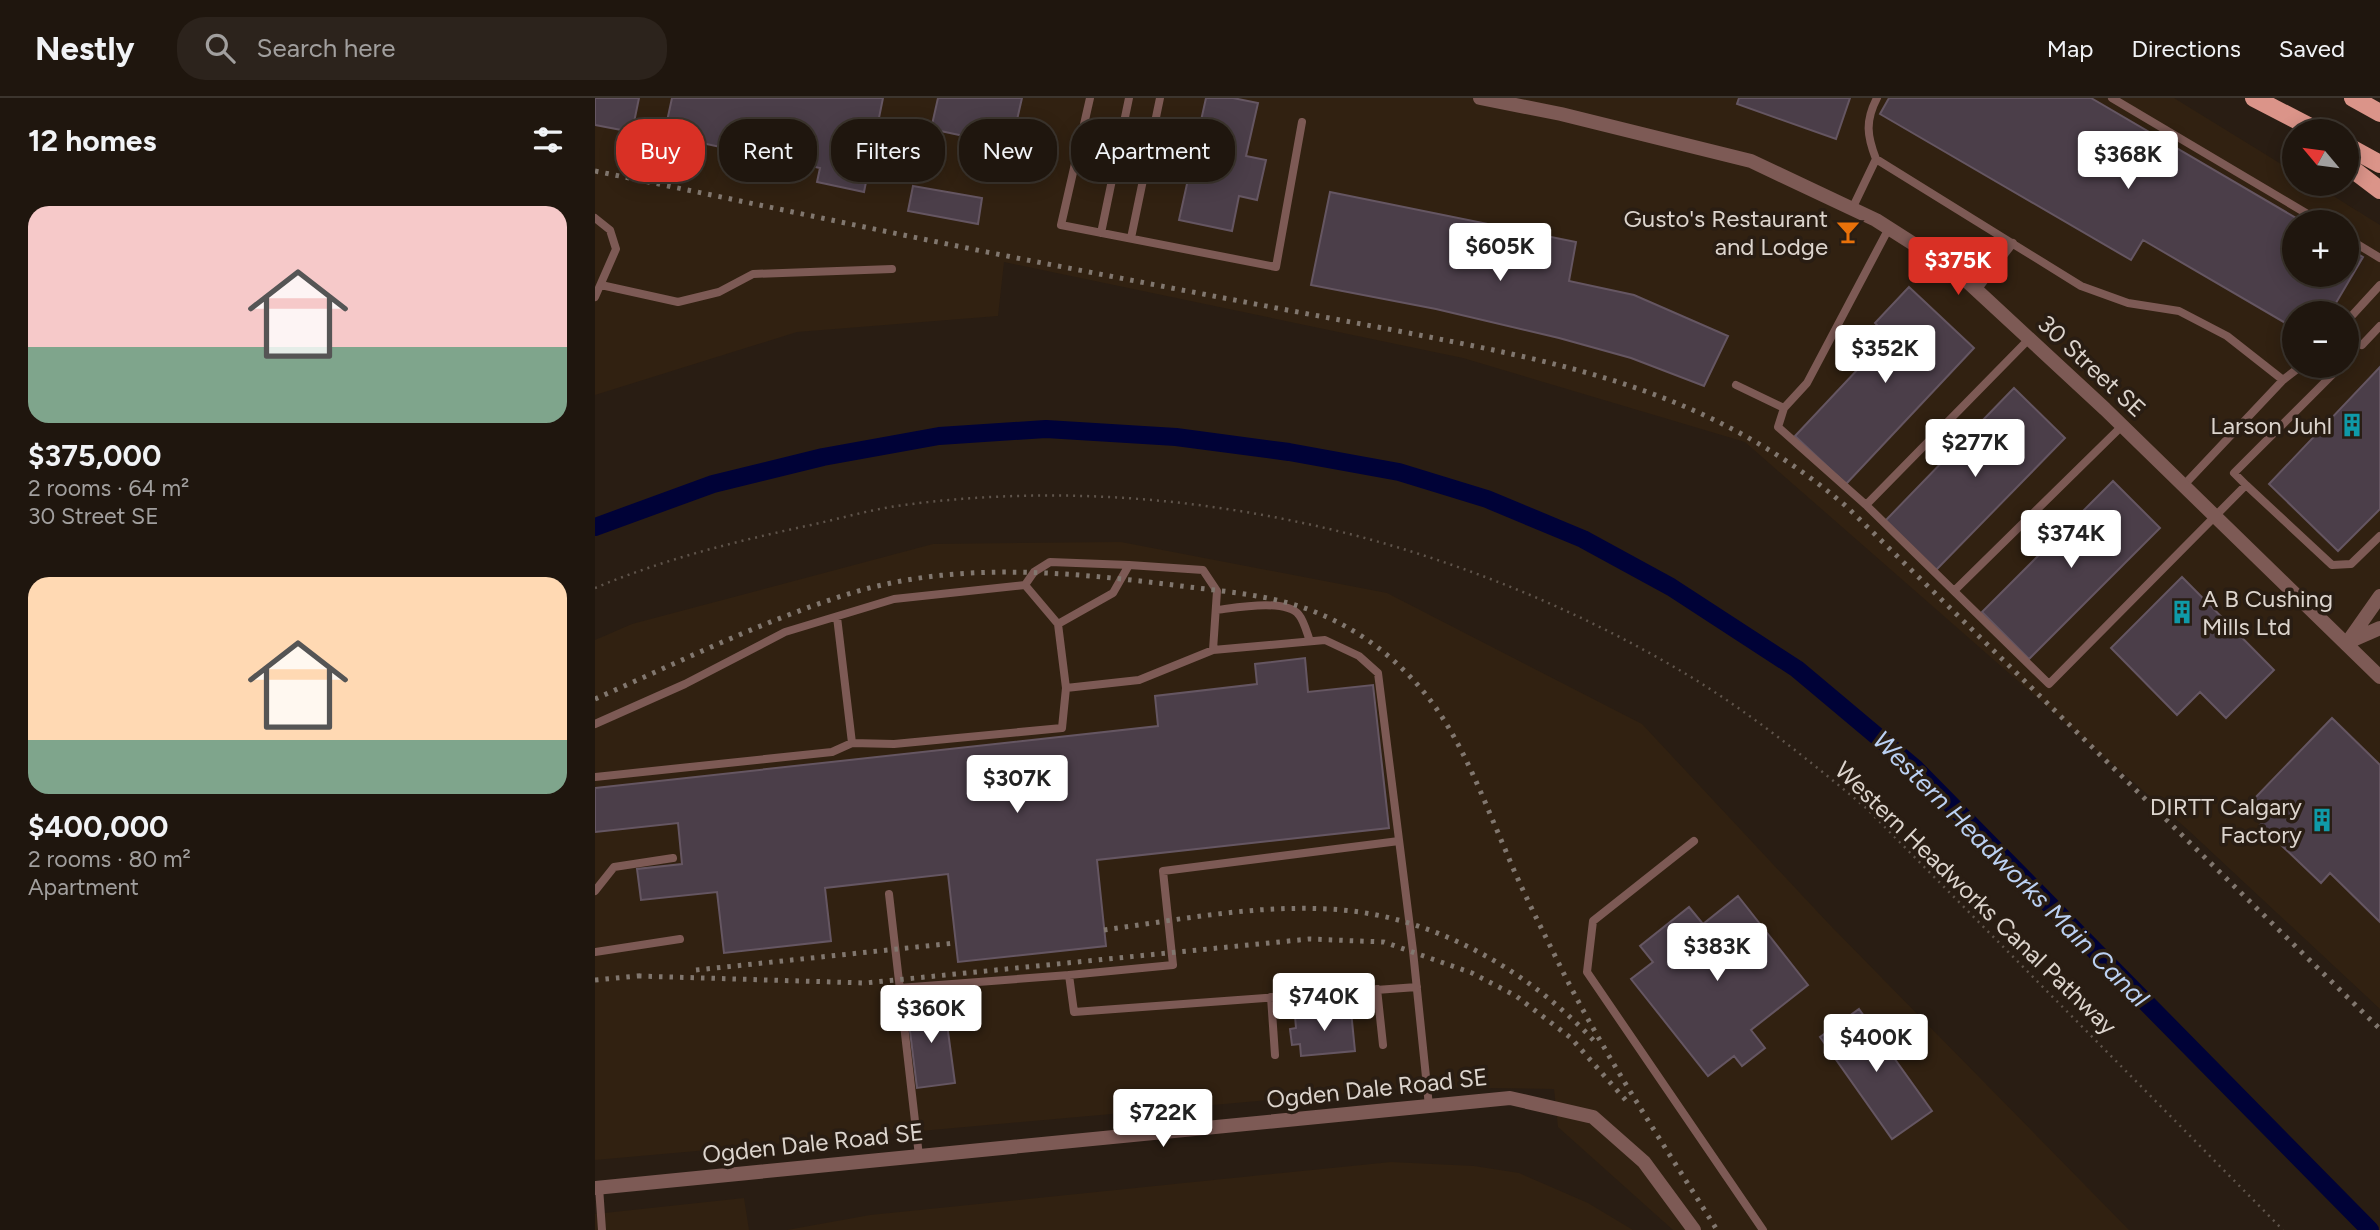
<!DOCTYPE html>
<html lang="en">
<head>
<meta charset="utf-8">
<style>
  :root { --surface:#1f160e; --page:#2c231c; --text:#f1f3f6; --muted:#a19f9e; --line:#3c352e; --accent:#d93025 }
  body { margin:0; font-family:Figtree,sans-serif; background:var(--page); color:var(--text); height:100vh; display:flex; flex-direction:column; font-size:26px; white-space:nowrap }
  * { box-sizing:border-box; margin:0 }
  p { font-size:23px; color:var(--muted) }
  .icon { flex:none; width:38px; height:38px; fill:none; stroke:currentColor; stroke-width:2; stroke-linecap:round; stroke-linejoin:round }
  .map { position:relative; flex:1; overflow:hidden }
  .drawer { display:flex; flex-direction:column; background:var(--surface); width:595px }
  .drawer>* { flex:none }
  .top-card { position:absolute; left:21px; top:21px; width:665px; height:63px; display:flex; gap:14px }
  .needle { width:46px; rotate:299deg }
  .fabs { position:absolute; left:1687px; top:21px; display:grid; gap:14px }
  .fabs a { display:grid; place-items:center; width:77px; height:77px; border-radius:50%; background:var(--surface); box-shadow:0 4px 18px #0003,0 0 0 2px var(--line); font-size:35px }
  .price { position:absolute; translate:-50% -60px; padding:0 16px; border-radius:7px; background:#fff; color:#222; font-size:23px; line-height:46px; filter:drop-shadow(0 2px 4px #0008) }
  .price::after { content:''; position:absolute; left:50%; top:42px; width:21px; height:16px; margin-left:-10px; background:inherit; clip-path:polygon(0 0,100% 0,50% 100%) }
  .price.active { background:var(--accent); color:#fff }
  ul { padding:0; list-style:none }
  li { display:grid; align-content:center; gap:14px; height:371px; padding:0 28px }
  li span { display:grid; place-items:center; height:217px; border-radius:21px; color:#555 }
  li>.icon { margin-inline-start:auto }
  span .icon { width:126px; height:126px; fill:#fffc; stroke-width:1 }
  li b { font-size:30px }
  h2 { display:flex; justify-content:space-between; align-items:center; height:84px; padding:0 28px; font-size:30px }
  .pill { padding:0 24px; border-radius:28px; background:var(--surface); box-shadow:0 4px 18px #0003,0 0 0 2px var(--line); font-size:24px; line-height:63px }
  .pill.active { background:var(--accent); color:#fff }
  header { display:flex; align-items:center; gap:42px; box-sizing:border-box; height:98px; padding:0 35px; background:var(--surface); border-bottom:2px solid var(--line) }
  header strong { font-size:33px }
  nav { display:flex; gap:38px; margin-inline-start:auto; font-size:24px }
  .search { width:490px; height:63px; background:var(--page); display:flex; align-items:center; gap:18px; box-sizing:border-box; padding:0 24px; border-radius:28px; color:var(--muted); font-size:26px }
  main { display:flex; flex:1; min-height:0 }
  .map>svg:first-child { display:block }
  .built { fill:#312111; fill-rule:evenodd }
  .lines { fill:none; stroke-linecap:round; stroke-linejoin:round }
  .canal { stroke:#000237; stroke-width:18 }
  .building { fill:#4b3e49; stroke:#655662; stroke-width:2 }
  .path { stroke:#5f544b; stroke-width:2.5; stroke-dasharray:2 5; stroke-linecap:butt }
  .service { stroke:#7d5a55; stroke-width:8 }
  .minor { stroke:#7d5a55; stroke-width:14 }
  .primary { stroke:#db9489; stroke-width:18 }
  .rail { stroke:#81776f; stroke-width:5; stroke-dasharray:3.5 7; stroke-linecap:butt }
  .labels { text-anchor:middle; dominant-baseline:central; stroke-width:7; stroke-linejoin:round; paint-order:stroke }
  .poi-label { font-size:24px; fill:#dcd4cd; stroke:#291d13; text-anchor:end }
  .street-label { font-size:24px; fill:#dcd4cd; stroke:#291d13 }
  .water-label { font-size:26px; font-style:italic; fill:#bbd1f3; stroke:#291d13 }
</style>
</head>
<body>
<header>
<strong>Nestly</strong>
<div class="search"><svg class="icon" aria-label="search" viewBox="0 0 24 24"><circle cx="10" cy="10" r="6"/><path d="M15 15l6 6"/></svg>Search here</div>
<nav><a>Map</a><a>Directions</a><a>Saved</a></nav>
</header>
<main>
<section class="drawer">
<h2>12 homes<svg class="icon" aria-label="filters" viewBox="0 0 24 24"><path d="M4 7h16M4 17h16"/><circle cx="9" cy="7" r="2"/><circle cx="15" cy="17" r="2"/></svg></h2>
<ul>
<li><span style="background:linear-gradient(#f6c9c9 65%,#7fa58c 0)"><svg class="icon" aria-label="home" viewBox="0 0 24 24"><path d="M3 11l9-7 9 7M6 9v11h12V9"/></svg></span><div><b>$375,000</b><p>2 rooms · 64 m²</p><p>30 Street SE</p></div></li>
<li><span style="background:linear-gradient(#ffd9b3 75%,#7fa58c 0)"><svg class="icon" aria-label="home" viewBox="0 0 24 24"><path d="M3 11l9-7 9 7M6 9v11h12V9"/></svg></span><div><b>$400,000</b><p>2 rooms · 80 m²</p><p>Apartment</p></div></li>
</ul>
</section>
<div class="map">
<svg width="1785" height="1132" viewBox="0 0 1785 1132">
  <rect width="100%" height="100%" fill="#291d13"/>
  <!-- built -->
  <path class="built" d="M0,0H1579L1699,74V86H1719L1785,127V911L1592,731L1150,344L868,260L409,164L403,218L202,234L0,297ZM1699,124H1752V177H1699ZM1699,215H1752V268H1699Z
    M526,444L792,495L1047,626L1233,825L1534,1132H1078L963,1029L959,991L820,989L0,1062V542L37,526L338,446Z
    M796,1064L879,1068L924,1075L993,1105L1038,1132H192L275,1117Z
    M149,1100L154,1132H0V1116Z"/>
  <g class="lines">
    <!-- canal -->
    <path class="canal" d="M0,429L118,386L228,359L344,338L451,331L581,339L694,354L804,374L892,401L988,441L1076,489L1202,571L1321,671L1775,1132"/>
  </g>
  <!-- building -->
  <path class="building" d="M0,0H44L37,34L0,27Z
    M77,0H288L269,94L222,84L225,70L69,37Z
    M343,0H427L416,48L336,31Z
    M611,0H638L663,5L651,58L671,62L662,102L644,98L637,133L584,122Z
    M1144,0H1255L1241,41L1142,6Z
    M1294,0H1496L1708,124H1699V177H1752V150L1768,159L1735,215H1699V230L1548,142L1536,162L1285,16Z
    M318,88L387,100L383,126L313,113Z
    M735,94L981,144L974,183L1039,197L1133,238L1109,288L1036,260L964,240L841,211L716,187Z
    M1314,189L1379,250L1251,386L1200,338L1264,270L1256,263L1286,231L1280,225Z
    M1785,269V411L1743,453L1674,386Z
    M1419,290L1470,340L1341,472L1290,423Z
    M1518,383L1565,430L1434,561L1387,514Z
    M1587,479L1679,572L1631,620L1605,594L1582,617L1516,550Z
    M710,560L713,594L778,587L794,730L502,762L511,848L363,864L353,776L230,790L236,843L129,855L122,794L46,802L42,771L87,766L83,725L0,734V690L563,628L560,598L662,586L660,566Z
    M1737,620L1785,667V824L1735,775L1726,785L1665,727L1674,718L1658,702Z
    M1143,798L1213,887L1156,932L1170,950L1147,968L1139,958L1113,978L1036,881L1058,864L1045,848L1094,809L1108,826Z
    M349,904L360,985L322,990L312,909Z
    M1264,911L1337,1013L1297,1041L1225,939Z
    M756,913L760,953L706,958L705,946L697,947L695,931L701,930L700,918Z"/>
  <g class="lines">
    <!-- path -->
    <path class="path" d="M0,490C69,461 142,443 216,427C247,420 278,411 309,407C580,371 864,439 1096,579C1158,617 1215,663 1271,710L1688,1132"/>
    <!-- service -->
    <path class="service" d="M495,0L466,127L681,169L707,24
      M1517,0L1726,124
      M1281,61C1272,38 1270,23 1282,0
      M1257,111L1281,61L1486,188L1533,205L1584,213L1632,238L1688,282L1589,387
      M0,120L15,132L21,151L0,199
      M1294,130L1212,285L1189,310L1183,329L1271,407L1454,586L1651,387L1737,467L1756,466L1785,438
      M506,135L534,0
      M536,140L565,0
      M1752,140L1785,160
      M6,187L83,204L124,194L158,176L297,171
      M1382,192L1418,145
      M1752,223L1785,187
      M1767,247L1785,228
      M1688,282L1706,268
      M1141,287L1189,310
      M1651,387L1639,375L1739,275
      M1271,407L1434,241
      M430,487L439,474L455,464L534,467
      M1359,493L1527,328
      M621,512C639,510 691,500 704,517C709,523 712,535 715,543
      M463,526L518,495L534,467L608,472L622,493L618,552
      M471,590L544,582L618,552L730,542L764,558L783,575L818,853L834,1008
      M0,626L90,586L190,534L299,501L430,487L463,526L471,590L467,630L299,646L257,645L242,519
      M0,679L237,654L257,645
      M1099,743L998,823L992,874L1168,1132
      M0,793L19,769L78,760
      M294,796L324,1058
      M0,854L85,841
      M474,877L578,867L568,773L804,743
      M304,890L474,877L479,914L822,889
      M782,891L788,947
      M676,899L680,957
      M4,1089L7,1132"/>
    <!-- minor -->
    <path class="minor" d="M885,0L966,16L1156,63L1281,122L1361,173L1510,311L1785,579
      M1753,544L1785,530
      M1752,545L1785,498
      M0,1090L915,1000L998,1019L1049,1064L1099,1132"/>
    <!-- primary -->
    <path class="primary" d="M1659,0L1723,33
      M1758,0L1785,15
      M1752,48L1785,66
      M1752,67L1785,92"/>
    <!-- rail -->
    <path class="rail" d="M0,73C163,106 326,142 489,173C591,193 692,212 793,231C967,265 1113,290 1252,409L1785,931
      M0,601C82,565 165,524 250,497C359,462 475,474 586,488C633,494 681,497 725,516C771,535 812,569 841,610C871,653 889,703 910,751C927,793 948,833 968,874C1013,963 1069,1047 1122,1132
      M509,832C582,822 658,807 732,811C834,815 933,871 1001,945
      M101,872L360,845
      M43,878L270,885L714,841L789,844L877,875L921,898L976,940L1035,1007
      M0,882L52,877"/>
  </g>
  <!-- icons -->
  <defs>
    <g id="bar-bare" transform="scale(1.89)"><path d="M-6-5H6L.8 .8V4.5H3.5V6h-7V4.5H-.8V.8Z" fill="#e8710a" stroke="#291d13" stroke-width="2.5" paint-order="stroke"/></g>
    <g id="building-bare" transform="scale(1.89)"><path d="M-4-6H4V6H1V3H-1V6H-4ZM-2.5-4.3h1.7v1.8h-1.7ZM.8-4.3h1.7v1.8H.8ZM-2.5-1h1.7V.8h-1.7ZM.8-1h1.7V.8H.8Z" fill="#0f9aa8" stroke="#291d13" stroke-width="2.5" paint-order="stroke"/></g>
  </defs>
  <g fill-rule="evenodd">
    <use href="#bar-bare" x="1253" y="134"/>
    <use href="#building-bare" x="1757" y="327"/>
    <use href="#building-bare" x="1587" y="514"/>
    <use href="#building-bare" x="1727" y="722"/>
  </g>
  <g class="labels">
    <!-- poi labels -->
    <g class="poi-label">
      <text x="1233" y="120">Gusto's Restaurant<tspan x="1233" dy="28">and Lodge</tspan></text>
      <text x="1737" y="327">Larson Juhl</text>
      <text x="1607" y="500" text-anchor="start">A B Cushing<tspan x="1607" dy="28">Mills Ltd</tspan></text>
      <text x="1707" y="708">DIRTT Calgary<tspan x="1707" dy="28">Factory</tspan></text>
    </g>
    <!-- street labels -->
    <g class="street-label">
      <text transform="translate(1497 268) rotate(43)">30 Street SE</text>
      <text transform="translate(1381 800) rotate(44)">Western Headworks Canal Pathway</text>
      <text transform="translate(782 990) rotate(-6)">Ogden Dale Road SE</text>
      <text transform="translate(218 1045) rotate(-6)">Ogden Dale Road SE</text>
    </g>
    <!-- water labels -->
    <g class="water-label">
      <text transform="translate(1416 771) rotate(45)">Western Headworks Main Canal</text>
    </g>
  </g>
</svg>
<div class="fabs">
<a><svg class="needle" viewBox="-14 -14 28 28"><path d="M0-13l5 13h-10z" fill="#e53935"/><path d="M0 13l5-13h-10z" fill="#a19f9e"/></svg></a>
<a>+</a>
<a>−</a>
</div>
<b class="price" style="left:1533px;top:93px">$368K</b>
<b class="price" style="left:905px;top:185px">$605K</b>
<b class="price active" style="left:1363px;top:199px">$375K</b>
<b class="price" style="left:1290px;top:287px">$352K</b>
<b class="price" style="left:1380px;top:381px">$277K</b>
<b class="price" style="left:1476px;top:472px">$374K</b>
<b class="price" style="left:422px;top:717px">$307K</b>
<b class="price" style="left:1122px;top:885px">$383K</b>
<b class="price" style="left:729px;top:935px">$740K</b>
<b class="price" style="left:336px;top:947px">$360K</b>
<b class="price" style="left:1281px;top:976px">$400K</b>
<b class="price" style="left:568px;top:1051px">$722K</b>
<div class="top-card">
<a class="pill active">Buy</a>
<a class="pill">Rent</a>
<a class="pill">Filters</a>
<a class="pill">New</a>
<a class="pill">Apartment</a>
</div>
</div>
</main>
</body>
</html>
